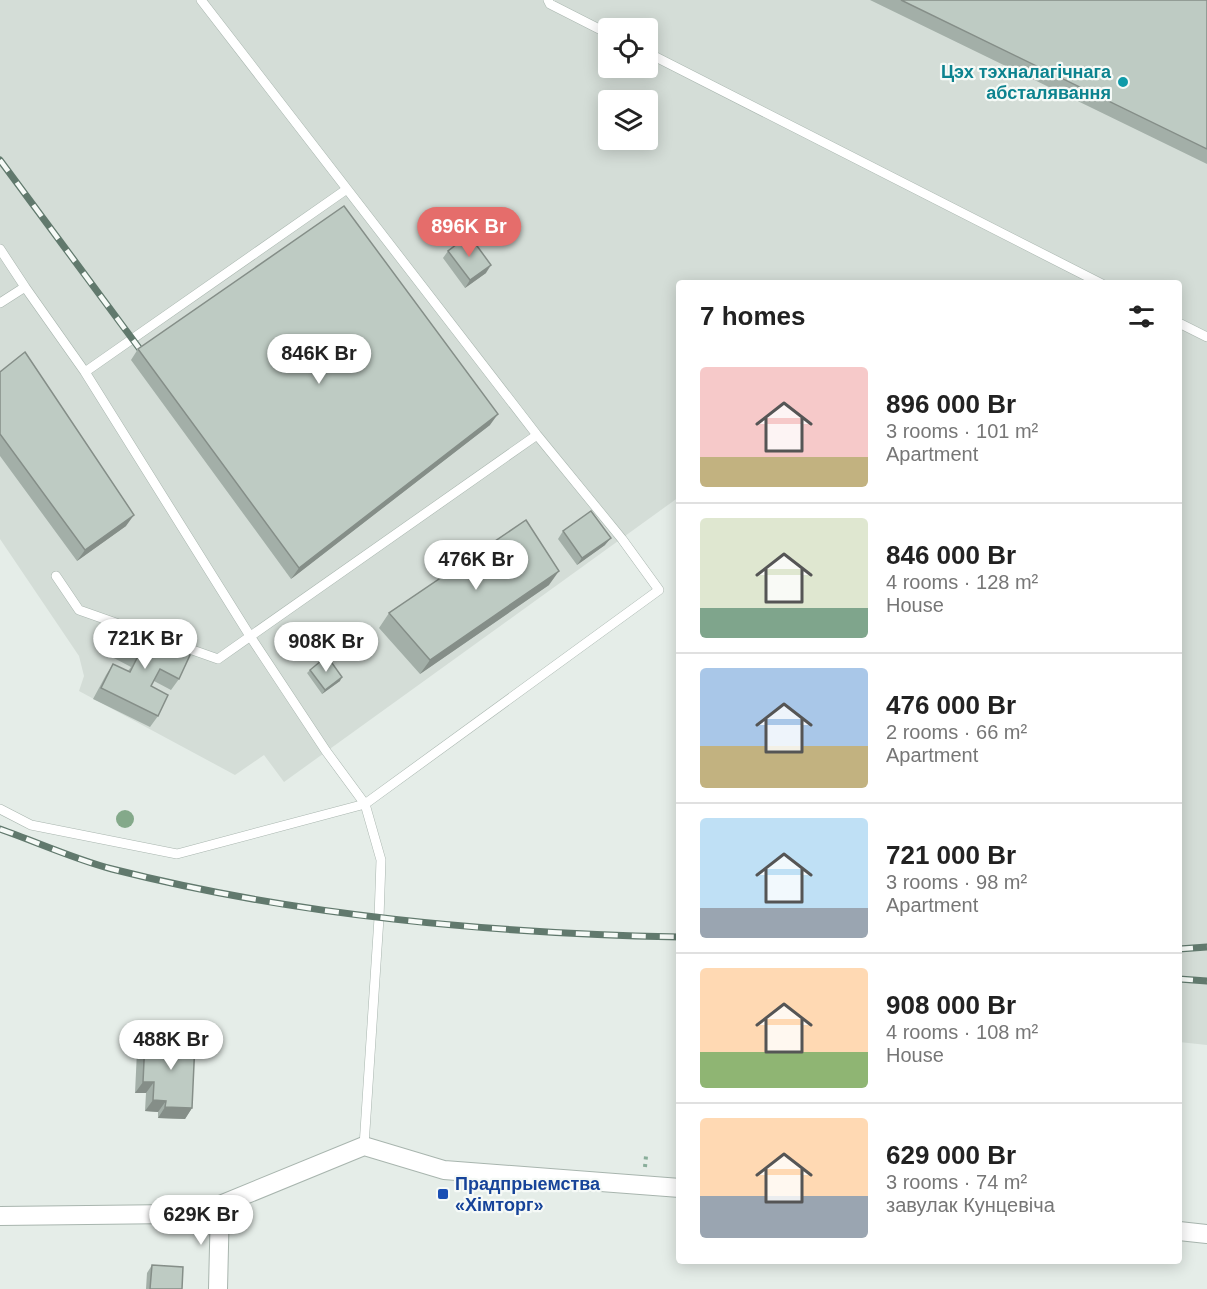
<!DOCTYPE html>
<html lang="en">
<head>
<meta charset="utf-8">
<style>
  :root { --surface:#fff; --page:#f6f6f6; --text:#222; --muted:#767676; --line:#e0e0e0; --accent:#e56d6b }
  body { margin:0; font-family:Helvetica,sans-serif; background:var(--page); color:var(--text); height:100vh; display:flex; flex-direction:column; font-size:22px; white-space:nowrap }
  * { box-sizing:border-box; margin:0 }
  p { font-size:20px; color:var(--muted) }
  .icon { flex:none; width:33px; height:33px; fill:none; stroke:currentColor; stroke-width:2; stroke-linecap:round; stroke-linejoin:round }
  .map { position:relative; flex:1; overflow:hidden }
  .sheet { position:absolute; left:676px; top:280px; width:506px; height:984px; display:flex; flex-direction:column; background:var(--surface); border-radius:6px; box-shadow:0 3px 15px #0003 }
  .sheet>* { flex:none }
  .fabs { position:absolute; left:598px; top:18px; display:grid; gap:12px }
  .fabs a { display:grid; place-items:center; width:60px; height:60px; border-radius:6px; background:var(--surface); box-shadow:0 3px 15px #0003; font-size:30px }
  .price { position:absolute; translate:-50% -51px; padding:0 14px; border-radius:21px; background:#fff; color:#222; font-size:20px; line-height:39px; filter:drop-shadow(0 2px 3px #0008) }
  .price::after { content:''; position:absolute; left:50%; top:36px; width:18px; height:14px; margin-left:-9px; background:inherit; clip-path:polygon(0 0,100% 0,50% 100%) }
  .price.active { background:var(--accent); color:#fff }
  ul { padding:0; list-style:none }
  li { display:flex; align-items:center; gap:18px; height:150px; padding:0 24px }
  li+li { border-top:2px solid var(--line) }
  li span { display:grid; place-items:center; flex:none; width:168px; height:120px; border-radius:6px; color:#555 }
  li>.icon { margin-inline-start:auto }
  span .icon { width:72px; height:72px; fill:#fffc; stroke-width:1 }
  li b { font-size:26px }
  h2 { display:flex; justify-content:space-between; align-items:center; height:72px; padding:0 24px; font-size:26px }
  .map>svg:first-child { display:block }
  .built { fill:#d4ddd7; fill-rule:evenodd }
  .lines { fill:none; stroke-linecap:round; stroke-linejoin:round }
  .lane-casing { stroke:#a8b5ae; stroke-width:10 }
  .street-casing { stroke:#a8b5ae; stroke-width:20 }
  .path { stroke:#89ae9a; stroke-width:4; stroke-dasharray:3 4.5; stroke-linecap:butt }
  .lane { stroke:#fff; stroke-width:9 }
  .street { stroke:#fff; stroke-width:18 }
  .rail-casing { stroke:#61796d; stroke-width:7 }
  .rail { stroke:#f6faf7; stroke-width:4.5; stroke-dasharray:14; stroke-linecap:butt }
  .tree { fill:#84a98a }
  .wall { fill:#a3afa8 }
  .shaded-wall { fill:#858e88 }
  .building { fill:#becbc3; stroke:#858e88; stroke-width:1.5 }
  .culture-dot { fill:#0f9aa8; stroke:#f6faf7; stroke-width:2 }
  .transit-dot { fill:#1a4fb4; stroke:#f6faf7; stroke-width:2 }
  .labels { text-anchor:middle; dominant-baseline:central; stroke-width:4.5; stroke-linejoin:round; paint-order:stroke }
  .culture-label { font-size:18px; font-weight:bold; fill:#0d838f; stroke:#f6faf7; text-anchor:end }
  .transit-label { font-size:18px; font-weight:bold; fill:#164399; stroke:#f6faf7; text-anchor:start }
</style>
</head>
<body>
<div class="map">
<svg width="1207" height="1289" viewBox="0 0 1207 1289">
  <rect width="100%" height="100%" fill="#e5ede8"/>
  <!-- built -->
  <path class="built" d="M0,0H1207V1045L1179,1042V284H680L679,497L284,782L264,755L235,775L79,691L84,676L79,656L0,539ZM609,28H648V68H609ZM609,100H648V140H609Z"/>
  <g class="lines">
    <!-- lane casing -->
    <g class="lane-casing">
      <path id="lane" d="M548,0L550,4L609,34
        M648,53L1102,284
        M0,249L25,287L0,303
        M25,287L85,372L347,189
        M1179,323L1207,337
        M85,372L250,636L326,751L365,804L381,860L379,918L364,1146
        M56,576L79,610L218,659L537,435
        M0,809L31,825L177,854L365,804L659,590L622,539L537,435L201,0"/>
    </g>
    <!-- street casing -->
    <g class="street-casing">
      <path id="street" d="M0,1216L175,1214L220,1205L364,1146L444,1170L680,1188
        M1179,1231L1207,1234
        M218,1289L220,1205"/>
    </g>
    <!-- path -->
    <path class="path" d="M645,1167L646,1156"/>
    <!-- lane -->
    <use href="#lane" class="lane"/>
    <!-- street -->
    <use href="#street" class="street"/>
    <!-- rail casing -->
    <g class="rail-casing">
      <path id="rail" d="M0,160L142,352
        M0,829C37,842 74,859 112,869C297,916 489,933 680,937
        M1179,949L1207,947
        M1179,979L1207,981"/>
    </g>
    <!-- rail -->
    <use href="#rail" class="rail"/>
  </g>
  <!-- trees -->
  <circle class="tree" cx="125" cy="819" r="9"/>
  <!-- wall -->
  <path class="wall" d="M870,0H1207V164Z
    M448,251L486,273L465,288L443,258Z
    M138,349L490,425L291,579L131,360Z
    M0,372L126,526L77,561L0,456Z
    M563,531L605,545L577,565L558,539Z
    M549,585L420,674L379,628L389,613Z
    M130,625L179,679L171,690L154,681L151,686L158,716L150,727L93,699L106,675L113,664L128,671L131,667L112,657L122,636Z
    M310,670L340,681L322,694L307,673Z
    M145,1040L192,1108L185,1119L158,1118V1112L145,1111L146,1093H135L137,1051Z
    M152,1265L182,1289H146L147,1273Z"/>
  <!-- shaded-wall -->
  <path class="shaded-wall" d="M491,265L486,273L465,288L470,280Z
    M498,414L490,425L291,579L299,568Z
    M134,515L126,526L77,561L85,550Z
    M611,538L605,545L577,565L582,558Z
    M559,571L549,585L420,674L430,660Z
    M342,677L340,681L322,694L325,690Z
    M143,1082H154L146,1093H135Z
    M153,1100L166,1101L158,1112L145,1111Z
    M165,1107L192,1108L185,1119L158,1118Z"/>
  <!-- building -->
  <path class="building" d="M901,0H1207V149Z
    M344,206L498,414L299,568L138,349Z
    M469,235L491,265L470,280L448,251Z
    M25,352L134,515L85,550L0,434V372Z
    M591,511L611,538L582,558L563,531Z
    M526,520L559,571L430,660L389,613Z
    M130,625L190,655L179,679L160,669L151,686L168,695L158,716L101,688L113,664L130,672L138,656L119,646Z
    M327,656L342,677L325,690L310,670Z
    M145,1040L195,1042L192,1108L165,1107L166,1101L153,1100L154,1082H143Z
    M152,1265L183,1267L182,1289H150Z"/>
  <!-- markers -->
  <circle class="culture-dot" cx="1123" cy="82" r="6"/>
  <rect class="transit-dot" x="437" y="1188" width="12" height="12" rx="3"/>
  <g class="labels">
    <!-- culture labels -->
    <g class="culture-label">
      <text x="1111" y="72">Цэх тэхналагічнага<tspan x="1111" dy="21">абсталявання</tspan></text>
    </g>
    <!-- transit labels -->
    <g class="transit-label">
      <text x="455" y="1184">Прадпрыемства<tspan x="455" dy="21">«Хімторг»</tspan></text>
    </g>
  </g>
</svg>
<div class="fabs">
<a><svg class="icon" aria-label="locate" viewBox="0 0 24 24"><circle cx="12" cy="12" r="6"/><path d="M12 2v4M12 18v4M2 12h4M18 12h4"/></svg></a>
<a><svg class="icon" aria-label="layers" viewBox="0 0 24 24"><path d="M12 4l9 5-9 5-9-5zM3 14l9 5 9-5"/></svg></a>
</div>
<b class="price active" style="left:469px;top:258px">896K Br</b>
<b class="price" style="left:319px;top:385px">846K Br</b>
<b class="price" style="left:476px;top:591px">476K Br</b>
<b class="price" style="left:145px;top:670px">721K Br</b>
<b class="price" style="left:326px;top:673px">908K Br</b>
<b class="price" style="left:171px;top:1071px">488K Br</b>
<b class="price" style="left:201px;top:1246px">629K Br</b>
<section class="sheet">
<h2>7 homes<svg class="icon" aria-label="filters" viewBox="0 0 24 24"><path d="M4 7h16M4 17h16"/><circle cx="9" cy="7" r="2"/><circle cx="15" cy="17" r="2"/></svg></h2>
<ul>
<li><span style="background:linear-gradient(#f6c9c9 75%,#c2b280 0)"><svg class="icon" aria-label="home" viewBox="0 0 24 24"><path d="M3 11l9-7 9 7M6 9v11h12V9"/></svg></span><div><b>896 000 Br</b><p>3 rooms · 101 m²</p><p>Apartment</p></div></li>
<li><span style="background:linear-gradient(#dfe7d0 75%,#7fa58c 0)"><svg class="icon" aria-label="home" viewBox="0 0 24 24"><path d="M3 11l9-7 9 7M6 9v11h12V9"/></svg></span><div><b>846 000 Br</b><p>4 rooms · 128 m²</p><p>House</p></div></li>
<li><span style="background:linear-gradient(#a9c7e8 65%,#c2b280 0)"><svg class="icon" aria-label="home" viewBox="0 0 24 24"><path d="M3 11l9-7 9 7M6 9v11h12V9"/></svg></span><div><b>476 000 Br</b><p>2 rooms · 66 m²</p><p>Apartment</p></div></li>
<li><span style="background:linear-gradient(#bfe0f5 75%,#9aa5b1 0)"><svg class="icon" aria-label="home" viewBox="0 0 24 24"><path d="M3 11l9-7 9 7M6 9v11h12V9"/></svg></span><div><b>721 000 Br</b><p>3 rooms · 98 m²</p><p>Apartment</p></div></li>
<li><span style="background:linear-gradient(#ffd9b3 70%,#8fb573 0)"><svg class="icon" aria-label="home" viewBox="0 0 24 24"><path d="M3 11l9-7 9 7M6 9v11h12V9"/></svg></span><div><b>908 000 Br</b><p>4 rooms · 108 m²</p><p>House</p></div></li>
<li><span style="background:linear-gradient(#ffd9b3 65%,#9aa5b1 0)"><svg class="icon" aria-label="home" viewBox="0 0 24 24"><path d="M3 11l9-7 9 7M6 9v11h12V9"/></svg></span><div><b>629 000 Br</b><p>3 rooms · 74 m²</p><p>завулак Кунцевіча</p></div></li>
</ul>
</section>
</div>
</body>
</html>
